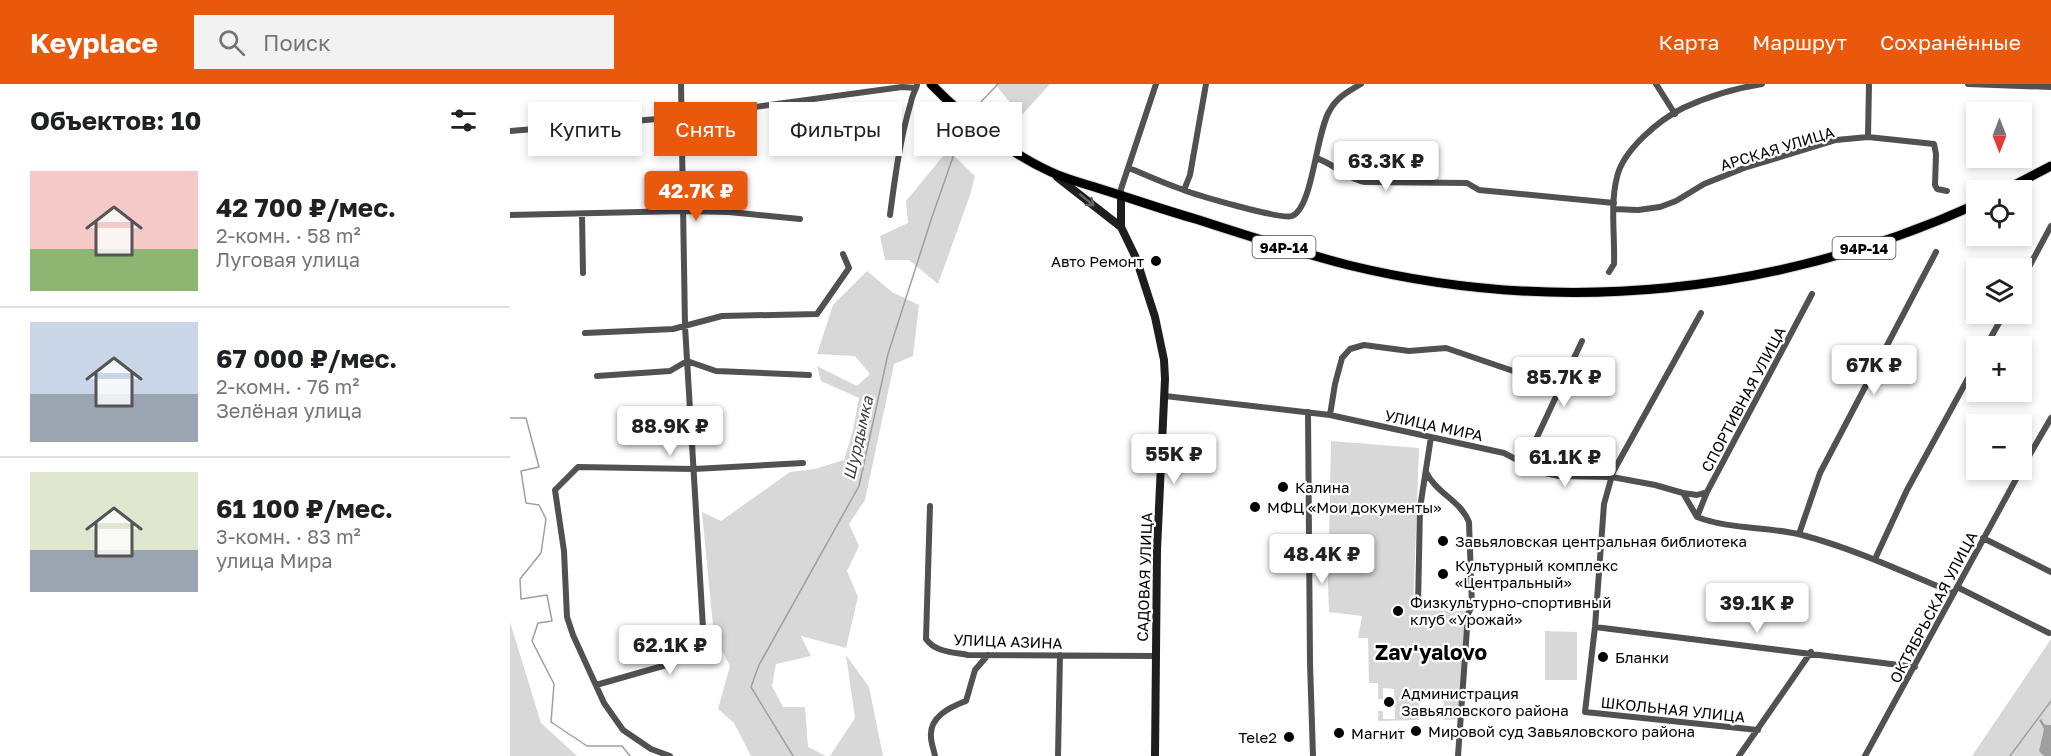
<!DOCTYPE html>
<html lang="ru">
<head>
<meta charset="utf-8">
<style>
  :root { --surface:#fff; --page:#f2f2f2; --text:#202124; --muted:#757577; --line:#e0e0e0; --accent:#ea580c }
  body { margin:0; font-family:"Golos Text",sans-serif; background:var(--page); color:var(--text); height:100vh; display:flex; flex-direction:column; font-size:22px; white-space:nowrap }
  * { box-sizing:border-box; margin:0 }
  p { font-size:20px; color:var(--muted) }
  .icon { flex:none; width:33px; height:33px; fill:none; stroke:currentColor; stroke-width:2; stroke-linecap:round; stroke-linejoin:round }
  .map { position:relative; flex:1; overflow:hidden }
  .side { display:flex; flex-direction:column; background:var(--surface); width:510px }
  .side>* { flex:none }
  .banner { position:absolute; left:18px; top:18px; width:570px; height:54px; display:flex; gap:12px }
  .needle { width:39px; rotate:180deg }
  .controls { position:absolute; left:1456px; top:18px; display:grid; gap:12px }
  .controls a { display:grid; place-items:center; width:66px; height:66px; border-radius:0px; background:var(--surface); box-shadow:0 3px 9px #0003; font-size:30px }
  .price { position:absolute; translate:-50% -51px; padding:0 14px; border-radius:6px; background:#fff; color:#222; font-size:20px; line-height:39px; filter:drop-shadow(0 2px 3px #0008) }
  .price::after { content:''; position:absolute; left:50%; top:36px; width:18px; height:14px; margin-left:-9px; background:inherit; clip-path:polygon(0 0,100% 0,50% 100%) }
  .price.selected { background:var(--accent); color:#fff }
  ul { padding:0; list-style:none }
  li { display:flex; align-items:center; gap:18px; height:150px; padding:0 30px }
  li+li { border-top:2px solid var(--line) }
  li span { display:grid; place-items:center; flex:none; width:168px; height:120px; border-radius:0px; color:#555 }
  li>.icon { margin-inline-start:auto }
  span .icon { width:72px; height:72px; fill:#fffc; stroke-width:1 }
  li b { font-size:26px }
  h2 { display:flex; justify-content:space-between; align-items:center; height:72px; padding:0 30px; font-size:26px }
  .pill { padding:0 21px; border-radius:0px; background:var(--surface); box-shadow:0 3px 9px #0003; font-size:21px; line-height:54px }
  .pill.selected { background:var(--accent); color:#fff }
  header { display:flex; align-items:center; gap:36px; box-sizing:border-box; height:84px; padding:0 30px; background:var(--accent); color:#fff }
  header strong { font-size:28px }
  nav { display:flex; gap:33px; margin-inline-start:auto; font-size:21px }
  .search { width:420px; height:54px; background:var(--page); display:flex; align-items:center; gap:15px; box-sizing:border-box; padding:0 21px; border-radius:0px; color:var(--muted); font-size:22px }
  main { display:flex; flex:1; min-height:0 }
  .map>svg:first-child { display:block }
  .green { fill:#d8d8d8 }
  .water { fill:#9f9f9f }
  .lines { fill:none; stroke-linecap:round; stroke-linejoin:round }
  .stream { stroke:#9f9f9f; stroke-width:1.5 }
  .primary-casing { stroke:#dbdbdb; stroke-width:11 }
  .street { stroke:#515151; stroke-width:6 }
  .secondary { stroke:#1e1e1e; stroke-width:8 }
  .primary { stroke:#000; stroke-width:9 }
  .oneway { stroke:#626262 }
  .poi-dot { fill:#000; stroke:#fff; stroke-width:2 }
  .labels { text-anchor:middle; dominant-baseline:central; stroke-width:4.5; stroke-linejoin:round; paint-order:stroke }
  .shield { fill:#fff; stroke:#4c4c4c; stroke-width:1.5 }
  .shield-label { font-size:14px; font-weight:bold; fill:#000 }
  .street-label { font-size:15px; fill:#000; stroke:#fff }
  .poi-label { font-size:15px; fill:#000; stroke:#fff; text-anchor:start }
  .water-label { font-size:16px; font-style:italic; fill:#404040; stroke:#fff }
  .district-label { font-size:21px; font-weight:bold; fill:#000; stroke:#fff }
</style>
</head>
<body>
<header>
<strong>Keyplace</strong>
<div class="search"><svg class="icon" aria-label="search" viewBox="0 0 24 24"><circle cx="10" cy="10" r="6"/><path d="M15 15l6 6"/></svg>Поиск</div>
<nav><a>Карта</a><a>Маршрут</a><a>Сохранённые</a></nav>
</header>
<main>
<section class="side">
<h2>Объектов: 10<svg class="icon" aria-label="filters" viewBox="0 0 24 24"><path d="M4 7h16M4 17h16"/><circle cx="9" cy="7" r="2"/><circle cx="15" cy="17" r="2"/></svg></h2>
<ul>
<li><span style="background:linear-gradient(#f6c9c9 65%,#8fb573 0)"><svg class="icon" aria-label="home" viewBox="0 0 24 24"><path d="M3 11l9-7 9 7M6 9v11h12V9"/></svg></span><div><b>42 700 ₽/мес.</b><p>2-комн. · 58 m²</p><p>Луговая улица</p></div></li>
<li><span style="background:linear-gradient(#c9d6e8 60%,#9aa5b1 0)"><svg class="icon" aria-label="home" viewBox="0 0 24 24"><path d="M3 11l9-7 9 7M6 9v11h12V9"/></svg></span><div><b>67 000 ₽/мес.</b><p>2-комн. · 76 m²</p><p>Зелёная улица</p></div></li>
<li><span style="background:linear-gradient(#dfe7d0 65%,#9aa5b1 0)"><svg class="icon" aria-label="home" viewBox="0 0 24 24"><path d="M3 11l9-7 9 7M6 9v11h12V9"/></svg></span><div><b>61 100 ₽/мес.</b><p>3-комн. · 83 m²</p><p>улица Мира</p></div></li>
</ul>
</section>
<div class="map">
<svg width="1541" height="672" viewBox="0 0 1541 672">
  <rect width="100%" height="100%" fill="#fff"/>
  <!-- green -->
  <path class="green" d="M485,0H540L511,32Z
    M438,66L465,92L460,111L428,200L399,176H375L370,152L398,139L396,117Z
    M357,187L382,208L409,221L403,272L384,280L355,416L339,440L349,462L337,487L348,513L336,564L291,552L301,572L266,580L262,602L273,623H295L298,663L316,672H241L224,639L208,625L220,582L204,552L192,428L211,437L280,388L305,385L334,376L343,346L349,314L311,297L307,282L347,302L360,290L345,272L307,270L323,221Z
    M821,357L909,364L903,526L956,527L949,635L934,636L933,609H909V636L868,637V627H873V635H885L884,605L873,604V615H868V599H859L858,554H848L852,532L819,528L818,500Z
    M0,538L31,639L67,672H0Z
    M1035,547L1067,548V596H1035Z
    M1541,555V672H1462Z
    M336,571L359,603L373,672H320L345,634Z"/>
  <!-- water -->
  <path class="water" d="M1531,635L1535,641H1541V672H1534L1529,667L1534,645L1529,636Z"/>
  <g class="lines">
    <!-- stream -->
    <path class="stream" d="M469,20L488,0
      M0,334H16L29,383L11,387L16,419L29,421L36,435L31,469L10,495L11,515L37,511L42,537L28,539L22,557L44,600L41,638L77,662H112L120,672
      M283,672L241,603L249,581L349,402L378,270L421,136L451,50
      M1500,672L1541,617"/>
    <!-- primary casing -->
    <g class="primary-casing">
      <path id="primary" d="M421,0C453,33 499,69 541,88C558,96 576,100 594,106C626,116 657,127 689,136C738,152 788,168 838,181C1051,233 1268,210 1467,120
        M1495,106L1541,82"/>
    </g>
    <!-- street -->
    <path class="street" d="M1146,0L1165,30
      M1458,0L1541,3
      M0,47L172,33L392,3L406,4
      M1358,53L1359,0
      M806,74C823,79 837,95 855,98L957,99L969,106L1104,119
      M619,84C636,91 653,99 671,105C686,111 771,136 782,132C803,124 806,47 820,26C827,13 839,7 851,0
      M674,106L680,91L696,0
      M611,112V105L646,0
      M1104,125L1128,126L1150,123L1166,117L1194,100L1234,84L1326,56L1358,53L1424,60L1426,70L1425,101L1427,105L1437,107
      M72,130L73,189
      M0,131L173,127L219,128L290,135
      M380,131C385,93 390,55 401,18C402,12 405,7 407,1
      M1099,188L1104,180C1105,152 1100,120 1107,93C1113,66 1149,36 1173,24C1197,13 1226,4 1252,0
      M1512,196L1541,142
      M1191,229L1103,388L1094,420L1085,543L1075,628L1248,646
      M75,249L163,245L212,232L307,230L339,184L333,170
      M1476,262L1494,230
      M87,292L160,287L177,277L206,287L299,291
      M655,312L820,331L994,369L1030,388L1049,392L1102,393L1145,401L1173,409L1187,433C1221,446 1257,442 1292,451C1345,465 1393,488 1444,509
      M798,328L800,579L803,672
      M820,331L825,300L832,274L840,265L854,261L899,267L936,264L1050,303
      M921,353L910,424L908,522H962
      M1014,381L1072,257
      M1512,384L1541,334
      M916,388C926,409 951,417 959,438L962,522L958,530L948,672
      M1173,409L1187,411L1197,408
      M420,422L416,555C425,568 442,568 458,571L645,572
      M1187,433L1197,408L1302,210
      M1289,450L1310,389L1426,168
      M1473,454L1541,488
      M1365,475L1397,406L1467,278
      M1447,503L1539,549
      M1085,543L1405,583
      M86,601L160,580L167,574L194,561L175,242L171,0
      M160,672L141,665L113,646L94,619L63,551L57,533L54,467L45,406L68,383L184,385L293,379
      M425,672C424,666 421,659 421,653C419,633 440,623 456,617L465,586L478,571
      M548,672L550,571
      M1229,672L1301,568
      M1355,672L1511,386"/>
    <!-- secondary -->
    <path class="secondary" d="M547,93L611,143
      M611,112V143L626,174L645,233L654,276L655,295L647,466L645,672"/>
    <!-- primary -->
    <use href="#primary" class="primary"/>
  </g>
  <!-- one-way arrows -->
  <defs><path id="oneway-shaft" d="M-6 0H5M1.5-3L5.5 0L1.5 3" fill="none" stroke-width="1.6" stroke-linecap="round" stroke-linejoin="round" transform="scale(1.5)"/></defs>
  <use class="oneway" href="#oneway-shaft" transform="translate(577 116) rotate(40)"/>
  <!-- markers -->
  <g class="poi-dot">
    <circle cx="646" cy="177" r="6"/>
    <circle cx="773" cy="403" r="6"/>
    <circle cx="745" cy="423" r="6"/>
    <circle cx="933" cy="457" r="6"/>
    <circle cx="933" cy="490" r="6"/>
    <circle cx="888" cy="527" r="6"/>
    <circle cx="1093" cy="573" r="6"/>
    <circle cx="879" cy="618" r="6"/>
    <circle cx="906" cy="647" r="6"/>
    <circle cx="829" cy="649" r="6"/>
    <circle cx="779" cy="653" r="6"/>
  </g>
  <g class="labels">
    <!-- shield labels -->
    <g class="shield">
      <rect x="742.5" y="152" width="63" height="22" rx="4.5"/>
      <rect x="1322.5" y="153" width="63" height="22" rx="4.5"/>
    </g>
    <g class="shield-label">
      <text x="774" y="163">94Р-14</text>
      <text x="1354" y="164">94Р-14</text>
    </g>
    <!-- street labels -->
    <g class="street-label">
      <text transform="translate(1267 64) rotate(-17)">АРСКАЯ УЛИЦА</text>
      <text transform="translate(1233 315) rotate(-62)">СПОРТИВНАЯ УЛИЦА</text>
      <text transform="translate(924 341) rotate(12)">УЛИЦА МИРА</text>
      <text transform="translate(634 493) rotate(-88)">САДОВАЯ УЛИЦА</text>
      <text transform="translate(1423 523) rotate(-62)">ОКТЯБРЬСКАЯ УЛИЦА</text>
      <text transform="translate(498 557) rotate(2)">УЛИЦА АЗИНА</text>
      <text transform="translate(1163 625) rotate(6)">ШКОЛЬНАЯ УЛИЦА</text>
    </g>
    <!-- poi labels -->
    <g class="poi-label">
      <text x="634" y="177" text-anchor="end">Авто Ремонт</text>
      <text x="785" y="403">Калина</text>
      <text x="757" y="423">МФЦ «Мои документы»</text>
      <text x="945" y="457">Завьяловская центральная библиотека</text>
      <text x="945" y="481">Культурный комплекс<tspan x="945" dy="17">«Центральный»</tspan></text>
      <text x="900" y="518">Физкультурно-спортивный<tspan x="900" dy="17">клуб «Урожай»</tspan></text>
      <text x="1105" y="573">Бланки</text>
      <text x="891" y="609">Администрация<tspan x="891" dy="17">Завьяловского района</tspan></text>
      <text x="918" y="647">Мировой суд Завьяловского района</text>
      <text x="841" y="649">Магнит</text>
      <text x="767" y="653" text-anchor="end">Tele2</text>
    </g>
    <!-- water labels -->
    <g class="water-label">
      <text transform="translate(348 354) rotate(-77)">Шурдымка</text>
    </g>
    <!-- district labels -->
    <g class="district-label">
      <text x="921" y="568">Zav'yalovo</text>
    </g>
  </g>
</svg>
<div class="controls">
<a><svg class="needle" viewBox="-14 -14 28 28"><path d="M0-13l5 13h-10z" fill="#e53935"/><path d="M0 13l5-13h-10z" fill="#757577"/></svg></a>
<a><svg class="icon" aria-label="locate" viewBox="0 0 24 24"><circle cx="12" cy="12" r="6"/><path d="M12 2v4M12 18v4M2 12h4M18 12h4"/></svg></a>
<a><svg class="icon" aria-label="layers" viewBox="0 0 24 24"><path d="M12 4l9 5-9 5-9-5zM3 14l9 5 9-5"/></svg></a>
<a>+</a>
<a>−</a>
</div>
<b class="price" style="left:876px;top:108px">63.3K ₽</b>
<b class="price selected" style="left:186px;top:138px">42.7K ₽</b>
<b class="price" style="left:1364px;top:312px">67K ₽</b>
<b class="price" style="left:1054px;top:324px">85.7K ₽</b>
<b class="price" style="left:160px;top:373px">88.9K ₽</b>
<b class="price" style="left:664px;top:401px">55K ₽</b>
<b class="price" style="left:1055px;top:404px">61.1K ₽</b>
<b class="price" style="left:812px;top:501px">48.4K ₽</b>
<b class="price" style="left:1247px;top:550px">39.1K ₽</b>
<b class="price" style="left:160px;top:592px">62.1K ₽</b>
<div class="banner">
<a class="pill">Купить</a>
<a class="pill selected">Снять</a>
<a class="pill">Фильтры</a>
<a class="pill">Новое</a>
</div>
</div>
</main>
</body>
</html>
